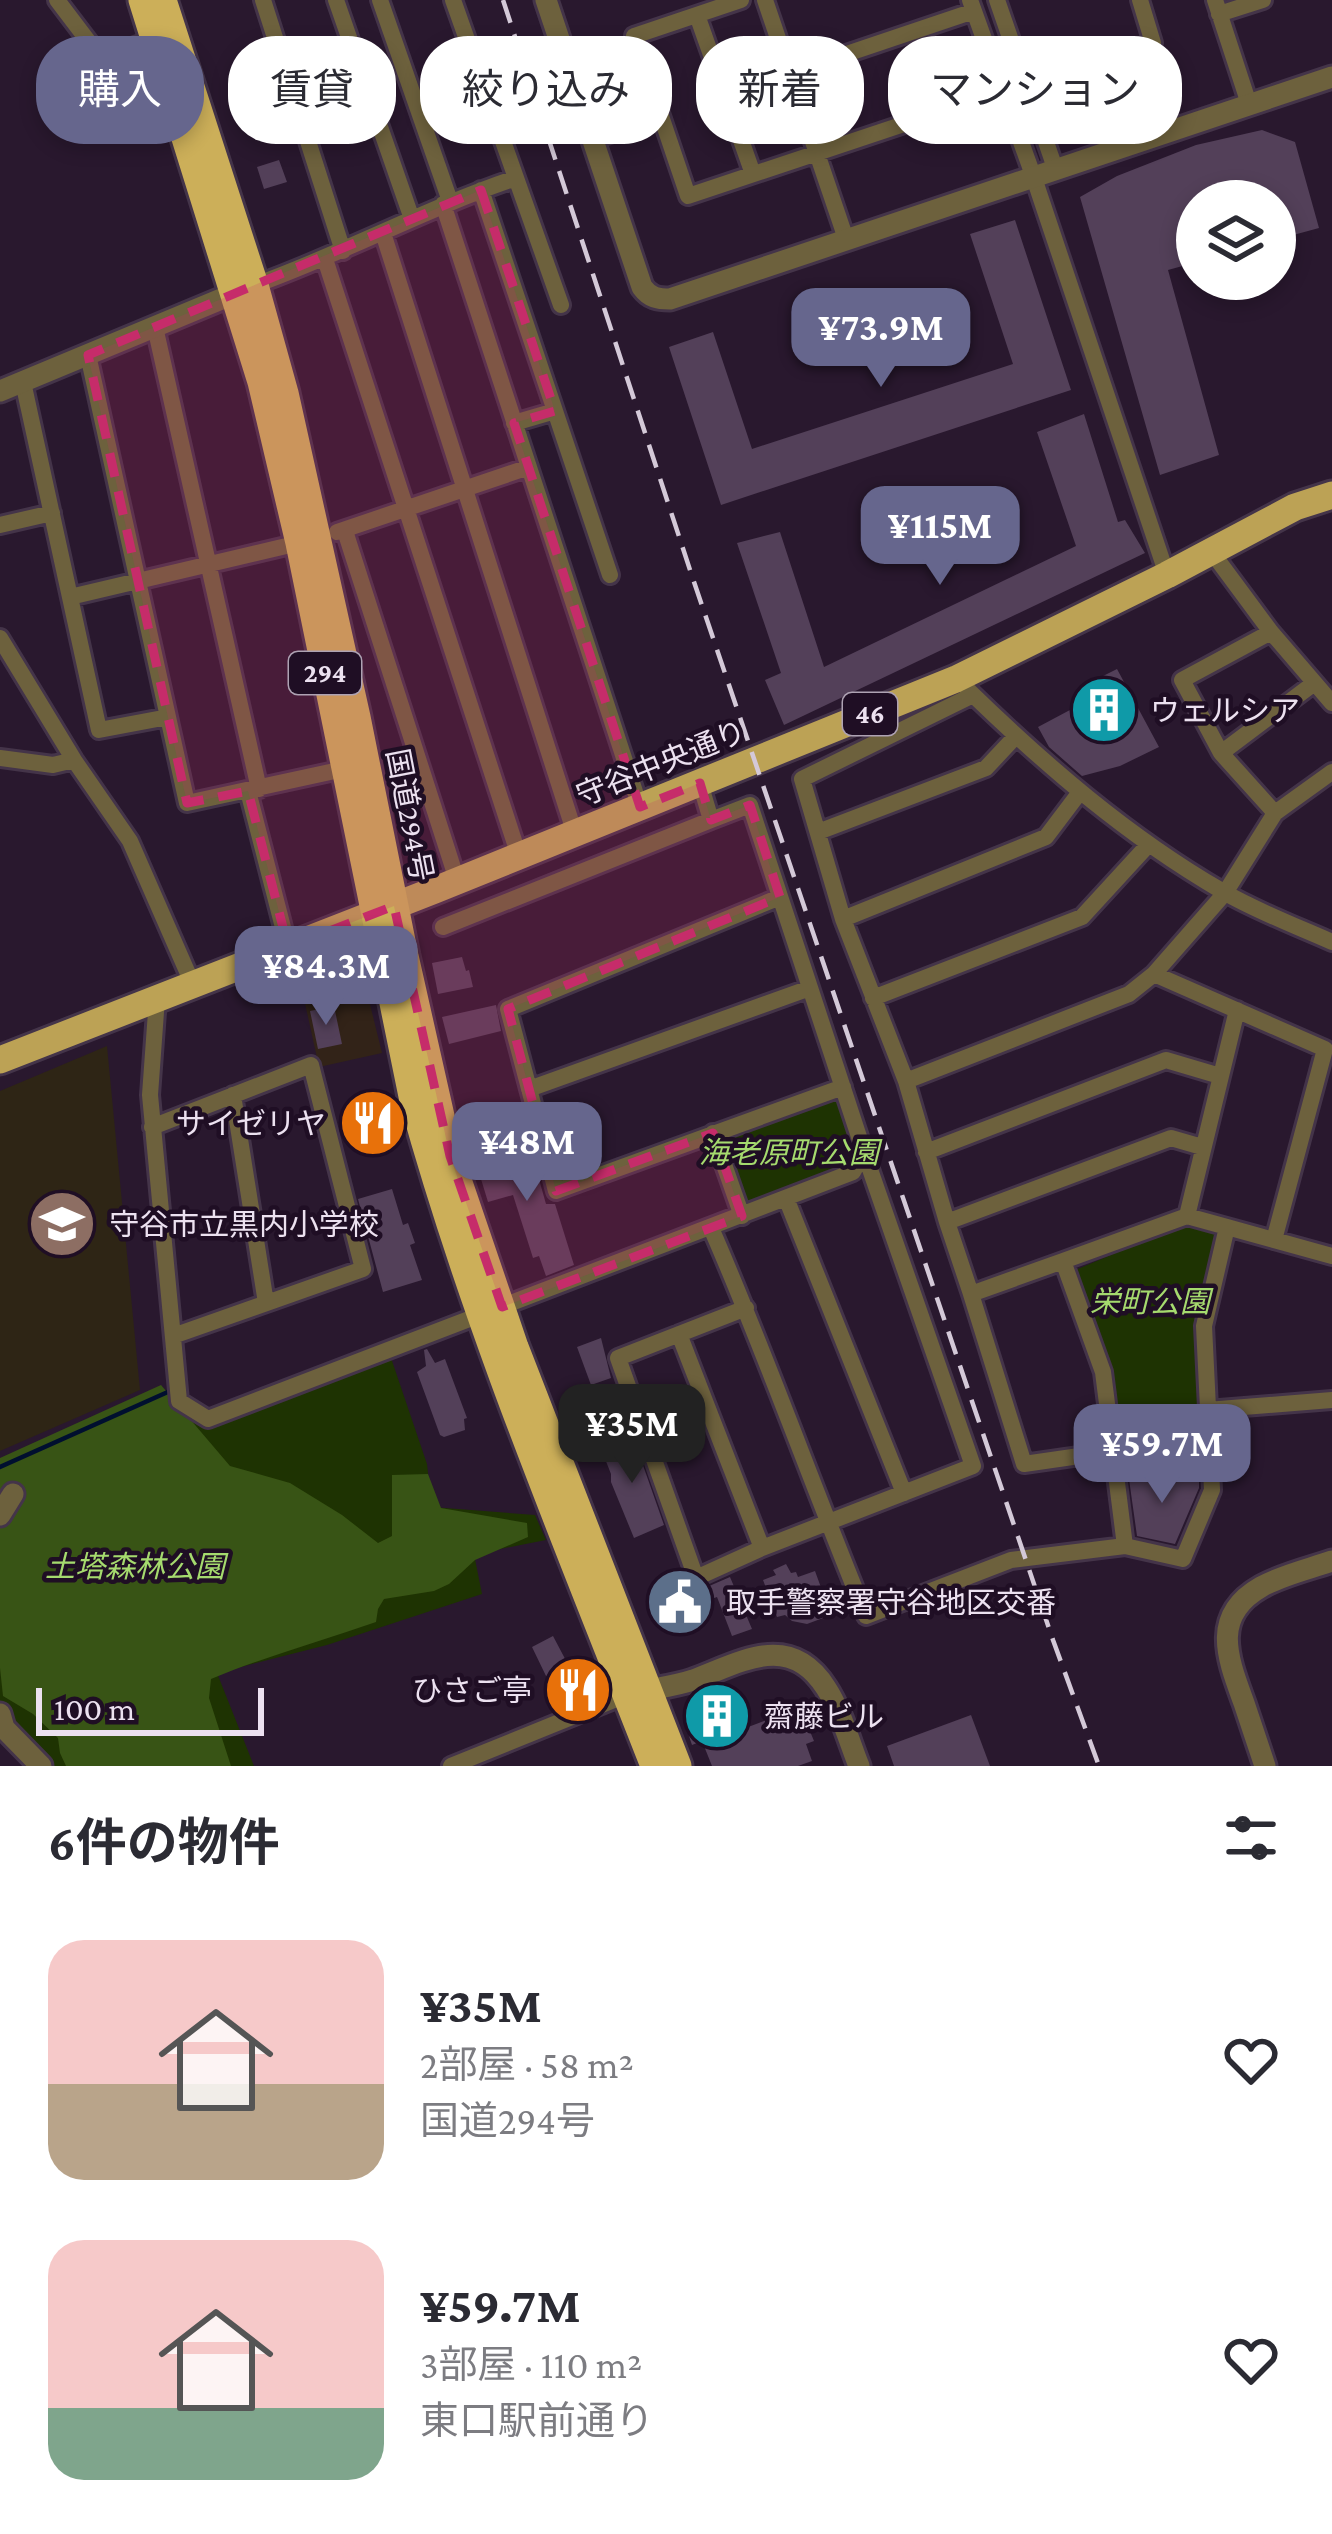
<!DOCTYPE html>
<html lang="ja">
<head>
<meta charset="utf-8">
<style>
  :root { --surface:#fff; --page:#f7f7f7; --text:#2b2b33; --muted:#7c7c81; --accent:#66668d }
  body { margin:0; font-family:"Crimson Pro","Noto Sans JP",serif; background:var(--page); color:var(--text); height:100vh; display:flex; flex-direction:column; font-size:45px; white-space:nowrap }
  * { box-sizing:border-box; margin:0 }
  p { font-size:39px; color:var(--muted) }
  .icon { flex:none; width:66px; height:66px; fill:none; stroke:currentColor; stroke-width:2; stroke-linecap:round; stroke-linejoin:round }
  .map { position:relative; height:1766px; overflow:hidden }
  .drawer { display:flex; flex-direction:column; background:var(--surface); flex:1 }
  .drawer>* { flex:none }
  .guide { position:absolute; left:36px; top:36px; width:1260px; height:108px; display:flex; gap:24px }
  .buttons { position:absolute; left:1176px; top:180px; display:grid; gap:24px }
  .buttons a { display:grid; place-items:center; width:120px; height:120px; border-radius:50%; background:var(--surface); box-shadow:0 6px 18px #0003; font-size:60px }
  .scale { position:absolute; left:36px; bottom:30px; width:228px; box-sizing:border-box; padding-left:12px; border:6px solid #ece1f0; border-top:0; font-size:33px; line-height:42px; white-space:nowrap; color:#ece1f0; -webkit-text-stroke:9px #1f0e24; paint-order:stroke }
  .price { position:absolute; translate:-50% -102px; padding:0 27px; border-radius:24px; background:var(--accent); color:#fff; font-size:39px; line-height:78px; filter:drop-shadow(0 3px 6px #0008) }
  .price::after { content:''; position:absolute; left:50%; top:72px; width:36px; height:27px; margin-left:-18px; background:inherit; clip-path:polygon(0 0,100% 0,50% 100%) }
  .price.active { background:#222; color:#fff }
  ul { padding:0; list-style:none }
  li { display:flex; align-items:center; gap:36px; height:300px; padding:0 48px }
  li span { display:grid; place-items:center; flex:none; width:336px; height:240px; border-radius:36px; color:#555 }
  li>.icon { margin-inline-start:auto }
  span .icon { width:144px; height:144px; fill:#fffc; stroke-width:1 }
  li b { font-size:51px }
  h2 { display:flex; justify-content:space-between; align-items:center; height:144px; padding:0 48px; font-size:51px }
  .chip { padding:0 42px; border-radius:48px; background:var(--surface); box-shadow:0 6px 18px #0003; font-size:42px; line-height:108px }
  .chip.active { background:var(--accent); color:#fff }
  .map>svg:first-child { display:block }
  .commercial { fill:#322318 }
  .education { fill:#2e2515 }
  .green { fill:#1e3302 }
  .forest { fill:#385415 }
  .lines { fill:none; stroke-linecap:round; stroke-linejoin:round }
  .stream { stroke:#000f2f; stroke-width:4.5 }
  .building { fill:#534059 }
  .minor-casing { stroke:#443449; stroke-width:22 }
  .tertiary-casing { stroke:#443449; stroke-width:27 }
  .primary-casing { stroke:#443449; stroke-width:33 }
  .trunk-casing { stroke:#443449; stroke-width:33 }
  .minor { stroke:#6d613d; stroke-width:16 }
  .tertiary { stroke:#6d613d; stroke-width:21 }
  .primary { stroke:#bca255; stroke-width:27 }
  .trunk { stroke:#ccaf59; stroke-width:27 }
  .rail { stroke:#d4c9d8; stroke-width:4.5; stroke-dasharray:24 12; stroke-linecap:butt }
  .marked { fill:#c62c6a; fill-opacity:0.2; stroke:#c62c6a; stroke-width:9; stroke-dasharray:24 15; stroke-linejoin:round }
  .labels { text-anchor:middle; dominant-baseline:central; stroke-width:9; stroke-linejoin:round; paint-order:stroke }
  .shield { fill:#1f0e24; stroke:#aea2b3; stroke-width:3 }
  .shield-label { font-size:27px; font-weight:bold; fill:#ece1f0 }
  .poi-label { font-size:30px; fill:#ece1f0; stroke:#1f0e24; text-anchor:start }
  .street-label { font-size:30px; fill:#ece1f0; stroke:#1f0e24 }
  .park-label { font-size:30px; font-style:italic; fill:#a5da6e; stroke:#1f0e24 }
</style>
</head>
<body>
<div class="map">
<svg width="1332" height="1766" viewBox="0 0 1332 1766">
  <rect width="100%" height="100%" fill="#29182e"/>
  <!-- commercial -->
  <path class="commercial" d="M332,958L364,980L382,1053L319,1067L297,967Z"/>
  <!-- education -->
  <path class="education" d="M107,1046L140,1390L0,1451V1091Z"/>
  <!-- green -->
  <path class="green" d="M843,1087L864,1152L853,1172L742,1216L713,1133Z
    M1182,1225L1222,1236L1201,1328L1207,1472L1126,1475L1110,1367L1073,1271Z
    M389,1352L427,1464L432,1507L535,1515L546,1540L474,1554L482,1594L327,1645L217,1673L254,1766H41L0,1714V1515L179,1401L208,1419Z"/>
  <!-- forest -->
  <path class="forest" d="M161,1385L230,1466L290,1483L342,1515L378,1543L392,1536V1475L428,1474L441,1508L527,1523L528,1537L475,1560L449,1584L434,1591L384,1599L378,1609L376,1622C321,1641 264,1657 211,1679L209,1698L231,1766H66L60,1753L58,1738L33,1714L3,1696L0,1668V1458Z"/>
  <g class="lines">
    <!-- stream -->
    <path class="stream" d="M0,1467L170,1391"/>
  </g>
  <!-- building -->
  <path class="building" d="M1262,130L1295,142L1319,228L1275,240V201H1197V262L1168,270L1219,455L1160,475L1080,197L1117,176L1196,145Z
    M279,160L287,182L264,189L257,167Z
    M1015,220L1071,390L721,505L669,347L713,332L752,449L1013,364L970,234Z
    M1084,414L1118,522L1125,520L1145,553L784,725L765,680L781,673L737,543L780,532L824,667L1076,546L1037,432Z
    M1117,669L1159,747L1120,766L1082,776L1049,747L1038,727L1100,694L1093,681Z
    M462,957L466,971L469,970L473,987L438,994L432,963Z
    M496,1005L501,1031L449,1044L442,1017Z
    M334,1006L342,1044L318,1049L310,1011Z
    M389,1096L399,1131L379,1138L381,1147L369,1150L357,1105Z
    M517,1144L522,1161L533,1158L546,1204H555L574,1265L546,1276L539,1256L533,1258L513,1195L488,1202L474,1156Z
    M392,1189L403,1225L408,1223L415,1243L410,1245L422,1280L383,1292L358,1199Z
    M601,1338L611,1378L591,1385L577,1347Z
    M427,1349L435,1363L445,1359L467,1418L464,1419L465,1430L444,1437L440,1435L417,1372L426,1366L424,1350Z
    M632,1434L664,1525L634,1538L611,1482V1474L600,1446Z
    M1199,1477V1488L1175,1544L1137,1536L1129,1479Z
    M786,1564L791,1573L796,1572L798,1577L815,1571L831,1615L807,1624L792,1621L785,1615L777,1617L763,1580L776,1575L773,1570Z
    M730,1577L752,1629L732,1636L717,1597L684,1609L689,1622L669,1629L658,1598L687,1587L700,1590Z
    M553,1636L572,1672L589,1664L600,1689L561,1707L532,1647Z
    M730,1696L743,1729L800,1707L814,1741L806,1744L812,1761L798,1766H712L702,1741L692,1745L688,1733L701,1707Z
    M971,1715L990,1766H894L887,1746Z"/>
  <g class="lines">
    <!-- minor casing -->
    <g class="minor-casing">
      <path id="minor" d="M57,0L101,58L155,39
        M263,0L343,251
        M336,0L412,219
        M380,0L450,201
        M453,0L561,305
        M741,0L634,36L688,196L1003,91
        M765,0L846,239
        M970,0L1034,178L1167,575
        M997,0L1056,171
        M1215,0L1249,104
        M1219,14L1263,0
        M697,15L753,174
        M790,73L974,11
        M1027,86L1153,43L1140,0
        M592,140L661,116
        M481,190L610,575
        M443,204L640,807
        M383,233L575,834
        M325,259L519,856
        M255,285C344,253 427,208 516,178
        M155,327L259,789
        M88,355L187,803L344,769
        M23,382L99,730L168,717
        M514,423L555,411
        M0,525L52,513
        M345,531L457,880
        M337,532L529,467
        M1211,551L1271,632L1332,703
        M70,597L299,543
        M0,638L74,760L130,841L193,985
        M966,688C1044,764 1127,836 1222,891C1256,911 1296,926 1332,942
        M1221,753L1182,680L1271,632
        M0,758L53,765L74,760
        M248,791L288,947
        M1275,813L1221,753L1313,684
        M818,832L986,768L1016,736
        M780,897L508,1009L556,1191L843,1087
        M843,919L1046,837L1080,792
        M443,927L711,820
        M1154,974L1325,1049L1274,1240
        M157,998L150,1095L179,1401L208,1419L853,1172L864,1152L750,805L711,820L700,783
        M873,998L1082,917L1149,844
        M906,1081L1129,994L1154,974L1225,893L1275,813L1332,772
        M529,1089L810,988
        M233,1095L266,1303
        M152,1127L311,1065L363,1269L173,1336
        M713,1133L742,1216
        M926,1152L1166,1060L1220,1076
        M786,1198L904,1493
        M1187,1216L1237,1010
        M947,1222L1171,1138L1202,1147
        M1227,1227L1332,1256
        M711,1228C767,1356 813,1488 866,1616L1011,1560L1125,1546L1103,1372L1063,1261L971,1294L947,1222L906,1081L843,919L802,779L973,695
        M1063,1261L1187,1216L1227,1227L1204,1326L1212,1490L1183,1559L1125,1546
        M971,1294L1024,1464L1114,1451
        M746,1308L618,1358L696,1578L762,1548L973,1466L864,1152
        M679,1334L762,1548
        M1207,1410L1332,1400
        M451,1766L626,1695"/>
    </g>
    <!-- tertiary casing -->
    <g class="tertiary-casing">
      <path id="tertiary" d="M546,0L642,287C650,298 658,299 670,299L1332,77
        M0,391L243,290
        M0,1515L13,1494
        M638,1692C657,1688 675,1686 693,1680C741,1662 790,1631 826,1688C841,1711 849,1741 859,1766
        M0,1714L4,1728L41,1766
        M1265,1766C1258,1745 1251,1724 1244,1703C1228,1659 1210,1616 1261,1587C1282,1575 1309,1569 1332,1561"/>
    </g>
    <!-- primary casing -->
    <g class="primary-casing">
      <path id="primary" d="M0,1060L435,890L956,679L1167,575L1295,507L1332,495"/>
    </g>
    <!-- trunk casing -->
    <g class="trunk-casing">
      <path id="trunk" d="M142,0L261,382L299,543L413,1101C476,1329 568,1546 654,1766
        M163,0L255,285L285,393L357,717L405,956L450,1156L515,1347L678,1766"/>
    </g>
    <!-- minor -->
    <use href="#minor" class="minor"/>
    <!-- tertiary -->
    <use href="#tertiary" class="tertiary"/>
    <!-- primary -->
    <use href="#primary" class="primary"/>
    <!-- trunk -->
    <use href="#trunk" class="trunk"/>
    <!-- rail -->
    <path class="rail" d="M503,0L692,576L1053,1640L1099,1766"/>
  </g>
  <!-- marked area -->
  <path class="marked" d="M481,190L555,411L514,423L640,807L700,783L711,820L750,805L780,897L508,1009L556,1191L713,1133L742,1216L502,1307L450,1156L394,906L288,947L248,791L187,803L88,355Z"/>
  <!-- icons -->
  <defs>
    <g id="building-disc" transform="scale(3.45)"><circle r="9.5" fill="#0f9aa8" stroke="#1f0e24"/><path d="M-4-6H4V6H1V3H-1V6H-4ZM-2.5-4.3h1.7v1.8h-1.7ZM.8-4.3h1.7v1.8H.8ZM-2.5-1h1.7V.8h-1.7ZM.8-1h1.7V.8H.8Z" fill="#fff"/></g>
    <g id="restaurant-disc" transform="scale(3.45)"><circle r="9.5" fill="#e8710a" stroke="#1f0e24"/><path d="M-5-6h1v4h1v-4h1v4h1v-4h1v5L-1.5 .5V6h-2V.5L-5-1ZM5-6V6H3V1.5H1.5Q1.5-4 5-6Z" fill="#fff"/></g>
    <g id="school-disc" transform="scale(3.45)"><circle r="9.5" fill="#8d6e63" stroke="#1f0e24"/><path d="M0-5L7-2L0 1L-7-2ZM-4 1L0 2.5L4 1V4Q0 6-4 4Z" fill="#fff"/></g>
    <g id="civic-disc" transform="scale(3.45)"><circle r="9.5" fill="#5c6f8a" stroke="#1f0e24"/><path d="M-.6-6.5H3V-4.5H.6V-3L4-1V1h2V6H-6V1h2V-1L-.6-3ZM-1.2 2.5V6h2.4V2.5Z" fill="#fff"/></g>
  </defs>
  <g fill-rule="evenodd">
    <use href="#building-disc" x="1104" y="710"/>
    <use href="#restaurant-disc" x="373" y="1123"/>
    <use href="#school-disc" x="62" y="1224"/>
    <use href="#civic-disc" x="680" y="1602"/>
    <use href="#restaurant-disc" x="578" y="1690"/>
    <use href="#building-disc" x="717" y="1716"/>
  </g>
  <g class="labels">
    <!-- shield labels -->
    <g class="shield">
      <rect x="289" y="652" width="72" height="42" rx="9"/>
      <rect x="843" y="693" width="54" height="42" rx="9"/>
    </g>
    <g class="shield-label">
      <text x="325" y="673">294</text>
      <text x="870" y="714">46</text>
    </g>
    <!-- poi labels -->
    <g class="poi-label">
      <text x="1150" y="710">ウェルシア</text>
      <text x="326" y="1123" text-anchor="end">サイゼリヤ</text>
      <text x="109" y="1224">守谷市立黒内小学校</text>
      <text x="726" y="1602">取手警察署守谷地区交番</text>
      <text x="532" y="1690" text-anchor="end">ひさご亭</text>
      <text x="764" y="1716">齋藤ビル</text>
    </g>
    <!-- street labels -->
    <g class="street-label">
      <text transform="translate(661 763) rotate(-22)">守谷中央通り</text>
      <text transform="translate(410 815) rotate(79)">国道294号</text>
    </g>
    <!-- park labels -->
    <g class="park-label">
      <text x="789" y="1152">海老原町公園</text>
      <text x="1150" y="1301">栄町公園</text>
      <text x="135" y="1566">土塔森林公園</text>
    </g>
  </g>
</svg>
<div class="buttons">
<a><svg class="icon" aria-label="layers" viewBox="0 0 24 24"><path d="M12 4l9 5-9 5-9-5zM3 14l9 5 9-5"/></svg></a>
</div>
<div class="scale">100 m</div>
<b class="price" style="left:881px;top:390px">¥73.9M</b>
<b class="price" style="left:940px;top:588px">¥115M</b>
<b class="price" style="left:326px;top:1028px">¥84.3M</b>
<b class="price" style="left:527px;top:1204px">¥48M</b>
<b class="price active" style="left:632px;top:1486px">¥35M</b>
<b class="price" style="left:1162px;top:1506px">¥59.7M</b>
<div class="guide">
<a class="chip active">購入</a>
<a class="chip">賃貸</a>
<a class="chip">絞り込み</a>
<a class="chip">新着</a>
<a class="chip">マンション</a>
</div>
</div>
<section class="drawer">
<h2>6件の物件<svg class="icon" aria-label="filters" viewBox="0 0 24 24"><path d="M4 7h16M4 17h16"/><circle cx="9" cy="7" r="2"/><circle cx="15" cy="17" r="2"/></svg></h2>
<ul>
<li><span style="background:linear-gradient(#f6c9c9 60%,#b9a48a 0)"><svg class="icon" aria-label="home" viewBox="0 0 24 24"><path d="M3 11l9-7 9 7M6 9v11h12V9"/></svg></span><div><b>¥35M</b><p>2部屋 · 58 m²</p><p>国道294号</p></div><svg class="icon" aria-label="heart" viewBox="0 0 24 24"><path d="M12 20l-8-8c-3-5 5-10 8-4 3-6 11-1 8 4z"/></svg></li>
<li><span style="background:linear-gradient(#f6c9c9 70%,#7fa58c 0)"><svg class="icon" aria-label="home" viewBox="0 0 24 24"><path d="M3 11l9-7 9 7M6 9v11h12V9"/></svg></span><div><b>¥59.7M</b><p>3部屋 · 110 m²</p><p>東口駅前通り</p></div><svg class="icon" aria-label="heart" viewBox="0 0 24 24"><path d="M12 20l-8-8c-3-5 5-10 8-4 3-6 11-1 8 4z"/></svg></li>
</ul>
</section>
</body>
</html>
